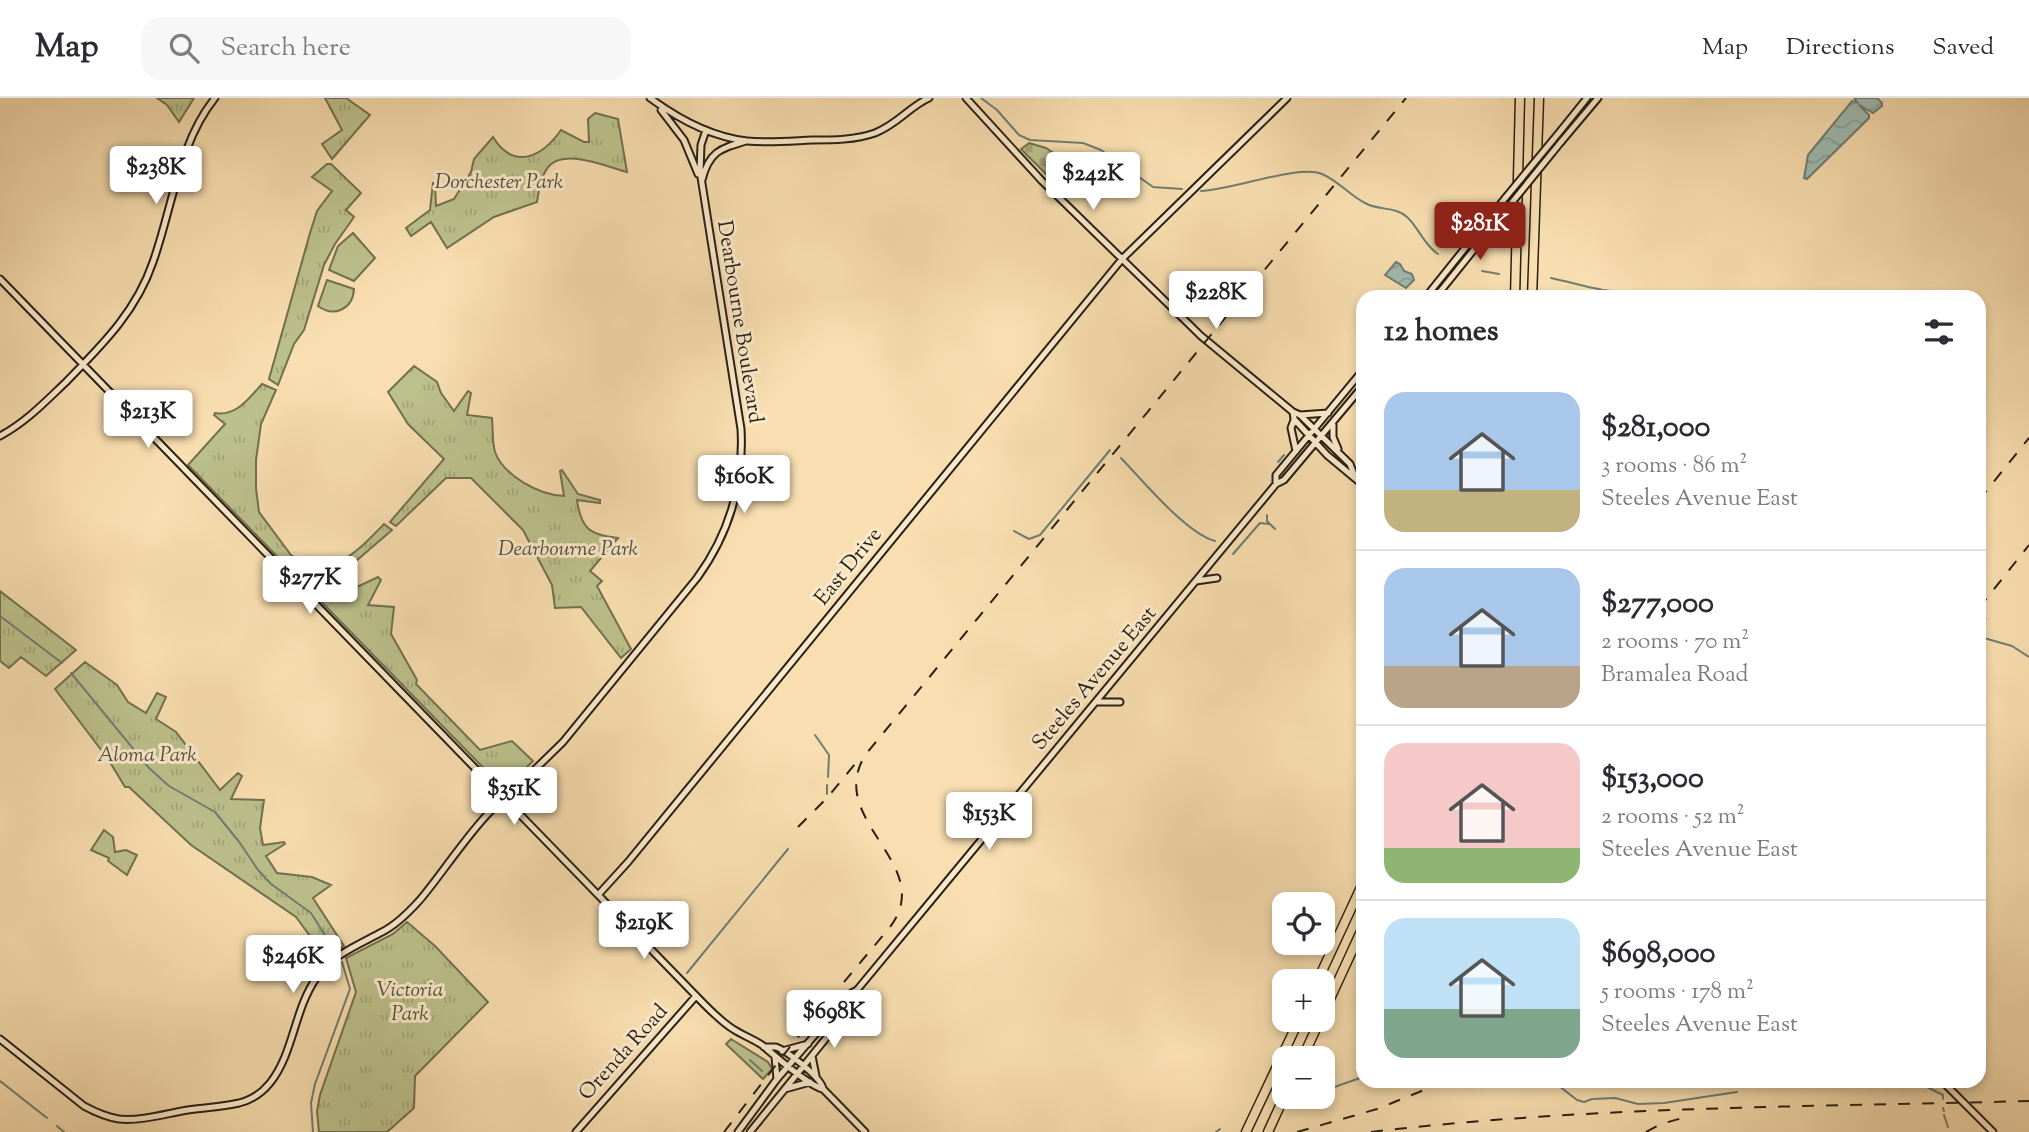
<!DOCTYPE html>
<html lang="en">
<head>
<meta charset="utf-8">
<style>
  :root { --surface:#fff; --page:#f7f7f7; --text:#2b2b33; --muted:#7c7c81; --line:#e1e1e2; --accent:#8f2418 }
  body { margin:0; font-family:"Sorts Mill Goudy",serif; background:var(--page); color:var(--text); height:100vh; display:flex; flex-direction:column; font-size:26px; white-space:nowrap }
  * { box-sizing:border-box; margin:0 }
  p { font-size:23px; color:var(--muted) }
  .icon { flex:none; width:38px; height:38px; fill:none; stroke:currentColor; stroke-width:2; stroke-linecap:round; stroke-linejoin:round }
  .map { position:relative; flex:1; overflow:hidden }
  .side { position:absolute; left:1356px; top:192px; width:630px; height:798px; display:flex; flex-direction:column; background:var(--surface); border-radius:21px; box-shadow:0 4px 10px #0003 }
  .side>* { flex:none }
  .tools { position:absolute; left:1272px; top:794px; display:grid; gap:14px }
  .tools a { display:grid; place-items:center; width:63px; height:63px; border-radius:14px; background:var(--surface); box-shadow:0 4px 10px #0003; font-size:35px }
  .price { position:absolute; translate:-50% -60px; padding:0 16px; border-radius:7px; background:#fff; color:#222; font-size:23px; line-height:46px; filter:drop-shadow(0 2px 4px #0008) }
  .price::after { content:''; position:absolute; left:50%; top:42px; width:21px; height:16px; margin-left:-10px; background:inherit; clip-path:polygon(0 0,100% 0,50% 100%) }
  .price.current { background:var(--accent); color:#fff }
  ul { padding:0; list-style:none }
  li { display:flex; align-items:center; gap:21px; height:175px; padding:0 28px }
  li+li { border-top:2px solid var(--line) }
  li span { display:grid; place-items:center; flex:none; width:196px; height:140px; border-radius:21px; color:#555 }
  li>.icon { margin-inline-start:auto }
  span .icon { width:84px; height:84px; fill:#fffc; stroke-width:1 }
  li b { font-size:30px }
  h2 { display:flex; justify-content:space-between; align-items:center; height:84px; padding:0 28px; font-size:30px }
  header { display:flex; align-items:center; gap:42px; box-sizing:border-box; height:98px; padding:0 35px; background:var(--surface); border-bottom:2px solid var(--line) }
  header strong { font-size:33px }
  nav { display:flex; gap:38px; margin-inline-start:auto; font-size:24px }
  .search { width:490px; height:63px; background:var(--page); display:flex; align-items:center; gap:18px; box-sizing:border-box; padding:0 24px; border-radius:21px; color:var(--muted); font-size:26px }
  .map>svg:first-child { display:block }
  .grass { fill:#bcc18c; stroke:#727050; stroke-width:2 }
  .cemetery { fill:url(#cemetery-stones); stroke:#727050; stroke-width:2 }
  .park { fill:url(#park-tufts); stroke:#727050; stroke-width:2 }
  .water { fill:url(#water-waves); stroke:#6f7d72; stroke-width:2 }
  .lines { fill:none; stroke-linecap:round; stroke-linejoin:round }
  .stream { stroke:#6f7d72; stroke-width:2 }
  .secondary-casing { stroke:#291f14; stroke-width:9 }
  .highway-casing { stroke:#291f14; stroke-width:11 }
  .secondary { stroke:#faeacc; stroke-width:5 }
  .highway { stroke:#f8deb0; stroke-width:8 }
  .rail { stroke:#291f14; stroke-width:2; stroke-dasharray:12 12; stroke-linecap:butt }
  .secondary-bridge-casing { stroke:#291f14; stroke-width:9; stroke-linecap:butt }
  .secondary-bridge { stroke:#faeacc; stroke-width:5 }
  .labels { text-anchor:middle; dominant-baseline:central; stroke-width:6; stroke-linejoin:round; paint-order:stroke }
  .park-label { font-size:21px; font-style:italic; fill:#555038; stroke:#faeacc }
  .street-label { font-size:21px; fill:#291f14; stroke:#faeacc }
</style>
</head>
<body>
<header>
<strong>Map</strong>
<div class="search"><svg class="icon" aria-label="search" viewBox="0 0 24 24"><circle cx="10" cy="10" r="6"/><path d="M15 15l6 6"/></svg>Search here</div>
<nav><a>Map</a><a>Directions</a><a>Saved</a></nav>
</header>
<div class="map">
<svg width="2029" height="1034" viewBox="0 0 2029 1034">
  <defs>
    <pattern id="cemetery-stones" width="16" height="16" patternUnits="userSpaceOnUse" patternTransform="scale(1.75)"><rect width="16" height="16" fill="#bcc18c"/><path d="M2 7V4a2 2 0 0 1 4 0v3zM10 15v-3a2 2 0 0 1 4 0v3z" fill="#a2a578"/></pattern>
    <pattern id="park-tufts" width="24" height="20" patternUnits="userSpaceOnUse" patternTransform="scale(1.75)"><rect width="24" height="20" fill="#bcc18c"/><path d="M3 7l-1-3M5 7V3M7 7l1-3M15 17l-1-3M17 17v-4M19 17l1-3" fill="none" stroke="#a2a578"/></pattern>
    <pattern id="water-waves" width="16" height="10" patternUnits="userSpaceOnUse" patternTransform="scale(1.75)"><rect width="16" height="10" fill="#9ebbb0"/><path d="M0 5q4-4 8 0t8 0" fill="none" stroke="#88a096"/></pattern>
  </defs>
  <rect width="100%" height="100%" fill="#f8deb0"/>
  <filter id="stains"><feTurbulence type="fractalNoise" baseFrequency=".00286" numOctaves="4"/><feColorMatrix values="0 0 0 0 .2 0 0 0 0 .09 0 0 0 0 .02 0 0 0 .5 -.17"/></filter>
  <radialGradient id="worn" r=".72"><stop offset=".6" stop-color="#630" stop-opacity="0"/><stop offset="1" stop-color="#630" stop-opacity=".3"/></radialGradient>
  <!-- grass -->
  <path class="grass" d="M353,135L375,160L354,183L329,172L338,148Z
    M327,182L354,191C353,211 334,220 318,208Z
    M104,732L113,739L115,754L126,752L137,757L127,777L108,763L109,760L91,752Z"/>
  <!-- cemetery -->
  <path class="cemetery" d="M1029,45L1046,50L1065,63L1049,79L1021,51Z"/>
  <!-- park -->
  <path class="park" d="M157,0H194L179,24L167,7Z
    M325,0H346L370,17L332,61L322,46L342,32Z
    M595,15L618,21L627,74C608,69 567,51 550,67C541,76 539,92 537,104L494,119L447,150L431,124L411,138L406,130L430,112L433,85H435L436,108L454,101L471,74L474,61L493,39C514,73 542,59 561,32L584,44H589L588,21Z
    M327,66H331L361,95L346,112L354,119L335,146L324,167L304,232L294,246L278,287L269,281L310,135L317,113L332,93L312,79Z
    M414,268L437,284L441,295L454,313L468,293L471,295L467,317L492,320C493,331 492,344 495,354C504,378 539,397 564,398L560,373L562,372L578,396L600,402V405L577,402C581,431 590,437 618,440L590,473L602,483L597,488L631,551L621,560L581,509L555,510L552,487L523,432L471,380H446L396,428L390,424L444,361L408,326L388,294Z
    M262,286L276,292L261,326L256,362V390L259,414L291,457C327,487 359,452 384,426L392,432L356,463L355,490L378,479L381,482L368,507L394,509L391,536L417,582L416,586L480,652L512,643L533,663L504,691L188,367L225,326L214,317L215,315C236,319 249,300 262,286Z
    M0,493L76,552L46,578L21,559L9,570L0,563Z
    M85,564L117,587L128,604L146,615L157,595L166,599L156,621L176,634L220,692L238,675L242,678L231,701L264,702L260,730L263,747L284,744L285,746L266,758L277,775L312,779L331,787L313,800L344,848L327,861L296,819L191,747L129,689H125L108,661L55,591Z
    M407,824L435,848L488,904L415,978L414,1010L387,1034H319L317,1013L320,997L356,894L346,860L393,836Z
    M731,941L768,964L772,971L763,981L726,946Z"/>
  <!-- water -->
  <path class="water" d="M1854,0H1877L1882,5V8L1873,15L1859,7L1869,17V20L1807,81L1804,80L1808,57L1852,3L1857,4Z
    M1396,164L1400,166L1404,173L1412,176L1414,182L1406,190L1385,177Z"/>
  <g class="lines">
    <!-- stream -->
    <path class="stream" d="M981,0L997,12L1019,37L1030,42L1083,45L1101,52L1153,89L1182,91
      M1201,93C1232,92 1299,66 1322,76C1339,83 1351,99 1367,106C1379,112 1397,109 1407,119C1419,130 1424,147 1438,156
      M1482,173L1499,176
      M1551,180C1580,186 1604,196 1634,193L1635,200
      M1121,360C1143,383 1186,435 1215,443
      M1278,364L1284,357
      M1267,417V423L1275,431
      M1014,433L1029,441L1040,437L1110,352
      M1233,456L1260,425L1269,426
      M0,518L62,565
      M1984,540L2012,548L2029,559
      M71,575L149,670L169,688L215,714L240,745L258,772L271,786L311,815L335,853
      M815,637L829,657L828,679
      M827,696V687
      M687,875L788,751
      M750,962L762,973
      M0,983L47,1020
      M1554,984L1577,1002L1584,1004L1592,1001L1615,1000L1638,1006L1664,1005L1737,994
      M1917,984L1943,997V1001
      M1748,987L1751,984
      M1323,993L1363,979
      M1943,1010L1944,1013
      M1944,1017L1948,1029
      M57,1028L64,1034
      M313,1034L311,1005L315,986L350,891L342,864
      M1216,1034L1220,1031"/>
    <!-- secondary casing -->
    <g class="secondary-casing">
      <path id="secondary" d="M650,0C677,20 712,39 747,43C768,45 790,43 812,42C833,42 855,42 875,35C898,26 909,9 929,0
        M966,0L1042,83L1201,238L1293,314L1300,317L1350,366L1355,379
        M661,12L684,42L698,76
        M1562,31L1587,0
        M1561,44L1598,0
        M702,82C709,54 719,51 746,43
        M0,181L704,906C713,915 723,925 733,931C742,937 753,941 762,947C774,957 810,989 823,991L865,1034
        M1425,200L1506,99
        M1435,200L1505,113
        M1293,314L1294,321L1327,357L1363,387
        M1300,317L1328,315
        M1294,322L1291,330L1296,353
        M1333,327V339L1338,351
        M0,338C26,324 45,304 66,284C102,247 136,214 153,164C172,111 179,44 215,0
        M1276,386V377L1363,272
        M1196,483L1217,480
        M1096,604H1120
        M510,696L515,686L522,684L563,644L697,480C729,436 744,385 741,331L700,73L701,47L706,32
        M598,797L628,764L1122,161L1287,0
        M0,941L84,1008C95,1014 106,1019 119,1021C139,1023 161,1017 182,1013C201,1010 221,1009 239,1005C251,1002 262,995 270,985C294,955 294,911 317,879C334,856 358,847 382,834C396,827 407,816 418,804C440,780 489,702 516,694L522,684
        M764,949C765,949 774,949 776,949C787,953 822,980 823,991
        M782,953L808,946
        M812,958L816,978
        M775,959L777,981
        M1943,984L1993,1034
        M785,991L810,984
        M576,1034L696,898
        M738,1034L777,981L850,896L857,892L1276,386L1284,382L1363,288
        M750,1034L857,902V892"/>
    </g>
    <!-- highway casing -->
    <g class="highway-casing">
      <path id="highway" d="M1515,200L1520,0
        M1532,200L1539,0
        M1317,884L1363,785
        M1323,916L1363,829
        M1302,961L1320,922
        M1246,1034L1299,922
        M1268,1034L1284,999"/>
    </g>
    <!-- secondary -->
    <use href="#secondary" class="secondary"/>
    <!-- highway -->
    <use href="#highway" class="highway"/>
    <!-- rail -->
    <path class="rail" d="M1979,402L2029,340
      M1979,510L2029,447
      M1979,530L1990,514
      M798,729L827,700L859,661
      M724,1034L793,945L890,829C938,766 823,722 866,656L1406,0
      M1297,1034L1377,1011L1444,984
      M1371,1034C1589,1008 1810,1009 2029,1003
      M1646,1034L1661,1026L1686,1019"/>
    <!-- secondary-bridge casing -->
    <g class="secondary-bridge-casing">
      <path id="secondary-bridge" d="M1506,99L1562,31
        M1505,113L1561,44"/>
    </g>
    <!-- secondary-bridge -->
    <use href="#secondary-bridge" class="secondary-bridge"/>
  </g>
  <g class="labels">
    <!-- park labels -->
    <g class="park-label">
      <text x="499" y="85">Dorchester Park</text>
      <text x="568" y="452">Dearbourne Park</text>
      <text x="147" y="658">Aloma Park</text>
      <text x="410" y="893">Victoria<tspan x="410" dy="24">Park</tspan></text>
    </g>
    <!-- street labels -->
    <g class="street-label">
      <text transform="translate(739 224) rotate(81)">Dearbourne Boulevard</text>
      <text transform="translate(849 469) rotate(-51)">East Drive</text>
      <text transform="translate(1095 581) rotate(-50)">Steeles Avenue East</text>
      <text transform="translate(624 955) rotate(-48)">Orenda Road</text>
    </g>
  </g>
  <rect width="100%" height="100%" filter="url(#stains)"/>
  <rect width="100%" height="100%" fill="url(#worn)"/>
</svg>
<div class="tools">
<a><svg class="icon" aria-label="locate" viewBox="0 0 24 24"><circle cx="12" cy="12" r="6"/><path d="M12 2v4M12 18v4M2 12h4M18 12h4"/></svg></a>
<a>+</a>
<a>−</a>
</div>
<b class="price" style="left:156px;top:108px">$238K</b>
<b class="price" style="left:1093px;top:114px">$242K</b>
<b class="price current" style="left:1480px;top:164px">$281K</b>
<b class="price" style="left:1216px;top:233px">$228K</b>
<b class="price" style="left:148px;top:352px">$213K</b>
<b class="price" style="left:744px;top:417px">$160K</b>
<b class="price" style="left:310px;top:518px">$277K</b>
<b class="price" style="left:514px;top:729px">$351K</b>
<b class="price" style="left:989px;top:754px">$153K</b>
<b class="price" style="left:644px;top:863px">$219K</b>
<b class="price" style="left:293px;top:897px">$246K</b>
<b class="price" style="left:834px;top:952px">$698K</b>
<section class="side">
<h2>12 homes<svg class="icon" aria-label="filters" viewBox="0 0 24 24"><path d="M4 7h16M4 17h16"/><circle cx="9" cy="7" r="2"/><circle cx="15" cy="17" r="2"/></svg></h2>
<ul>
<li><span style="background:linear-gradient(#a9c7e8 70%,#c2b280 0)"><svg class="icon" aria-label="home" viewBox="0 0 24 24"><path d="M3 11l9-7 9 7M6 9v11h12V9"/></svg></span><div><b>$281,000</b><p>3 rooms · 86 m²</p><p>Steeles Avenue East</p></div></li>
<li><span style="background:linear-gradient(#a9c7e8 70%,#b9a48a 0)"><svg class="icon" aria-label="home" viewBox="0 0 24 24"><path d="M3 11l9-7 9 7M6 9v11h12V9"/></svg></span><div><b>$277,000</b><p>2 rooms · 70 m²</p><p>Bramalea Road</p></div></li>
<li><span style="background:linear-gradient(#f6c9c9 75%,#8fb573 0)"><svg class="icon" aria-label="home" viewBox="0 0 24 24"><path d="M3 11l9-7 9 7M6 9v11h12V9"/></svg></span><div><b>$153,000</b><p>2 rooms · 52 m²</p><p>Steeles Avenue East</p></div></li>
<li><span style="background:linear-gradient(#bfe0f5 65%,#7fa58c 0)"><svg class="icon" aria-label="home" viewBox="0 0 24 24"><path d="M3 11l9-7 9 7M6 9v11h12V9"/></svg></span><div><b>$698,000</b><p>5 rooms · 178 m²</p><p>Steeles Avenue East</p></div></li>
</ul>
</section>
</div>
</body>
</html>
